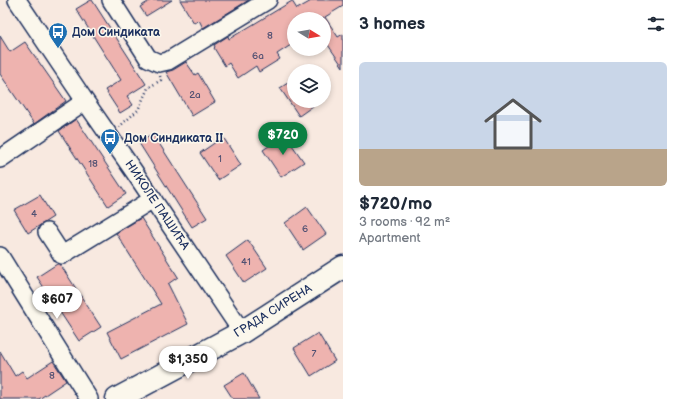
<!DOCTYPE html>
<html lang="en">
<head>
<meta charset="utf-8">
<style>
  :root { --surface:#fff; --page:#f6f6f7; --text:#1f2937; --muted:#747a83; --line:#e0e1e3; --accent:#0b8043 }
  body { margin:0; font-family:"Balsamiq Sans",sans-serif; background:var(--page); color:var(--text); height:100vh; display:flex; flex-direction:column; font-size:15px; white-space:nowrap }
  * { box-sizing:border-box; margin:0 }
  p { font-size:13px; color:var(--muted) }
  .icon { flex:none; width:22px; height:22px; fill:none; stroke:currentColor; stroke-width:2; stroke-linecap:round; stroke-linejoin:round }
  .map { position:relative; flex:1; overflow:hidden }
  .sheet { display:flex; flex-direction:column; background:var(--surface); width:340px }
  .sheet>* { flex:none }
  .needle { width:26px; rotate:101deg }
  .tools { position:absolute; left:287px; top:12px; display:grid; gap:8px }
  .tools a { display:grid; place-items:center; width:44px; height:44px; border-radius:50%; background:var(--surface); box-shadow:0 2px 6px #0003; font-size:20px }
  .price { position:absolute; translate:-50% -34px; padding:0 9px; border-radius:14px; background:#fff; color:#222; font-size:13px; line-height:26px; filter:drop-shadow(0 1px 2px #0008) }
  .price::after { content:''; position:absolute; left:50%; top:24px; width:12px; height:9px; margin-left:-6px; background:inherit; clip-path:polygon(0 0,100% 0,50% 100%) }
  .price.on { background:var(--accent); color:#fff }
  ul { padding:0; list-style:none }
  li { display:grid; align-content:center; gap:8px; height:212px; padding:0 16px }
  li+li { border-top:1px solid var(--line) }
  li span { display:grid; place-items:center; height:124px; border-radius:6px; color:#555 }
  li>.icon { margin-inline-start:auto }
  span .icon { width:72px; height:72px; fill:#fffc; stroke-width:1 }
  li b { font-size:17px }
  h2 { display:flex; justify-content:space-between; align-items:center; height:48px; padding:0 16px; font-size:17px }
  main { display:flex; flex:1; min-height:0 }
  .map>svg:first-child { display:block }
  .building { fill:#eeb3af; stroke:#1b2f5e }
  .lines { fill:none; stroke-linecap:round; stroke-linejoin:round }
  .minor-casing { stroke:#1b2f5e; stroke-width:20 }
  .major-casing { stroke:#1b2f5e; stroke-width:25 }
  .path { stroke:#1b2f5e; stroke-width:2.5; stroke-dasharray:1 3; stroke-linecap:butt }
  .minor { stroke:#fbf7ec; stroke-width:17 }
  .major { stroke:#fbf7ec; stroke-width:22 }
  .labels { text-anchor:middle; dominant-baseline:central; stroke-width:3; stroke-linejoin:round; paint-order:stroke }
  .number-label { font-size:10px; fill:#505072 }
  .poi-label { font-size:12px; font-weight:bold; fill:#1b2f5e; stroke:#fbf7ec; text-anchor:start }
  .street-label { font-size:12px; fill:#1b2f5e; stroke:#fbf7ec }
</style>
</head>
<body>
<main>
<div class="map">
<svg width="343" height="399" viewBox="0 0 343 399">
  <rect width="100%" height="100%" fill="#f8e9e0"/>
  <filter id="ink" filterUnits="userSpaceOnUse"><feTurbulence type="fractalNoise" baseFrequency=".025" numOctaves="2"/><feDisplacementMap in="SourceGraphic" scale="8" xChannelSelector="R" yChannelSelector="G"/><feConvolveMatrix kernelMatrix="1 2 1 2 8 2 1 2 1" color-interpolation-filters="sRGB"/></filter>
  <g filter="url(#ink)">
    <!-- building -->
    <path class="building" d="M91,0H92L146,84L127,96L133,105L120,113L105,90L121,80L76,9Z
      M151,0H172L146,16L140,7Z
      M180,0H249L203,28L199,20L194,23Z
      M313,0H343V6L325,17L338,37L343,34V67L324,39V18L322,19H294V43L277,54L280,59L259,72L256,66L238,78L229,63L225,66L214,48L215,47L214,45L228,36L229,39L292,1L297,9Z
      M0,36L10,52L25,42L66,101L34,124L0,74Z
      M186,62L195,75L198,73L215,102L192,116L166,72L173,70Z
      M294,79V101H320L299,116L280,88Z
      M76,119L126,194L108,206L59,131Z
      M153,134L207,218L192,227L139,143Z
      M285,135L304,162L281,177L263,150Z
      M223,137L241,165L218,180L200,153Z
      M40,195L53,217L28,233L14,210Z
      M307,207L326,234L303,250L285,223Z
      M141,218L178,277L168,284L188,324L121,359L107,332L161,304L116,233Z
      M248,240L267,268L244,283L226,256Z
      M57,264H60L101,327L79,341L37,277Z
      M318,333L335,361L311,376L294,348Z
      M0,351L15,376L22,371L27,378L53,361L66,381L39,399H0Z
      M244,373L259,399H233L224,385Z"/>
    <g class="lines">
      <!-- minor casing -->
      <g class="minor-casing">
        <path id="minor" d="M17,0L85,101L133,170L242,332
          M111,0L148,58L159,63L168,61L268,0
          M0,159L85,101
          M47,232L62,255L153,199
          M0,256L89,399"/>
      </g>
      <!-- major casing -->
      <g class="major-casing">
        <path id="major" d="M117,399L242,332L343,267"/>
      </g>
      <!-- path -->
      <path class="path" d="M119,127L138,110L148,88L161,80L160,76"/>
      <!-- minor -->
      <use href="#minor" class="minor"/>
      <!-- major -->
      <use href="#major" class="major"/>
    </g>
  </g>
  <!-- icons -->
  <defs>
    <g id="bus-pin" transform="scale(1)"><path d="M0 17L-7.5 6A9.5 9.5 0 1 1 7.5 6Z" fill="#1f6fb2" stroke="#fbf7ec"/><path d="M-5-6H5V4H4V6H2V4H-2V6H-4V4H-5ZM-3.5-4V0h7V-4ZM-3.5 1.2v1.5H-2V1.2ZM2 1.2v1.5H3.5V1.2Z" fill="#fff"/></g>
  </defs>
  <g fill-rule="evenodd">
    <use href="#bus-pin" x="58" y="32"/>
    <use href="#bus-pin" x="110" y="138"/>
  </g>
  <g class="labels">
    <!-- number labels -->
    <g class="number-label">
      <text x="270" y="36">8</text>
      <text x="258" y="56">6a</text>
      <text x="195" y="95">2a</text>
      <text x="220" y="159">1</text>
      <text x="93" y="164">18</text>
      <text x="34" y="214">4</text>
      <text x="305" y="229">6</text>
      <text x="246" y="262">41</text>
      <text x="314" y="354">7</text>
      <text x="52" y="376">8</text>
    </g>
    <!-- poi labels -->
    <g class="poi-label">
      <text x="72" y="32">Дом Синдиката</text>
      <text x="124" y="138">Дом Синдиката II</text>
    </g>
    <!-- street labels -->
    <g class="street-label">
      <text transform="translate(157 205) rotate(56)">НИКОЛЕ ПАШИЋА</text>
      <text transform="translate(273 311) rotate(-32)">ГРАДА СИРЕНА</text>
    </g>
  </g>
</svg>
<div class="tools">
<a><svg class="needle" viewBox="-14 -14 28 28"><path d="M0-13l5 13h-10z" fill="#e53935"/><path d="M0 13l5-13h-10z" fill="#747a83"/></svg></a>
<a><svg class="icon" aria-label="layers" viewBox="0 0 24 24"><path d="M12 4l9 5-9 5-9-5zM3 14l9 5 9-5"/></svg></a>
</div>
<b class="price on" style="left:283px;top:156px">$720</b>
<b class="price" style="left:57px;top:320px">$607</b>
<b class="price" style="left:188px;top:380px">$1,350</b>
</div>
<section class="sheet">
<h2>3 homes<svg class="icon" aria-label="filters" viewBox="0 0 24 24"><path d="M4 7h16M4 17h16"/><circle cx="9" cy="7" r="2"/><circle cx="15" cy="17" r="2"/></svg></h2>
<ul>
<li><span style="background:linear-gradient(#c9d6e8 70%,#b9a48a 0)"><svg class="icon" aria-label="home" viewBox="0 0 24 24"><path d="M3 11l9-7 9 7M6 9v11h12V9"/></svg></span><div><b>$720/mo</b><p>3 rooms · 92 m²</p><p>Apartment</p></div></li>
</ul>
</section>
</main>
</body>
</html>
